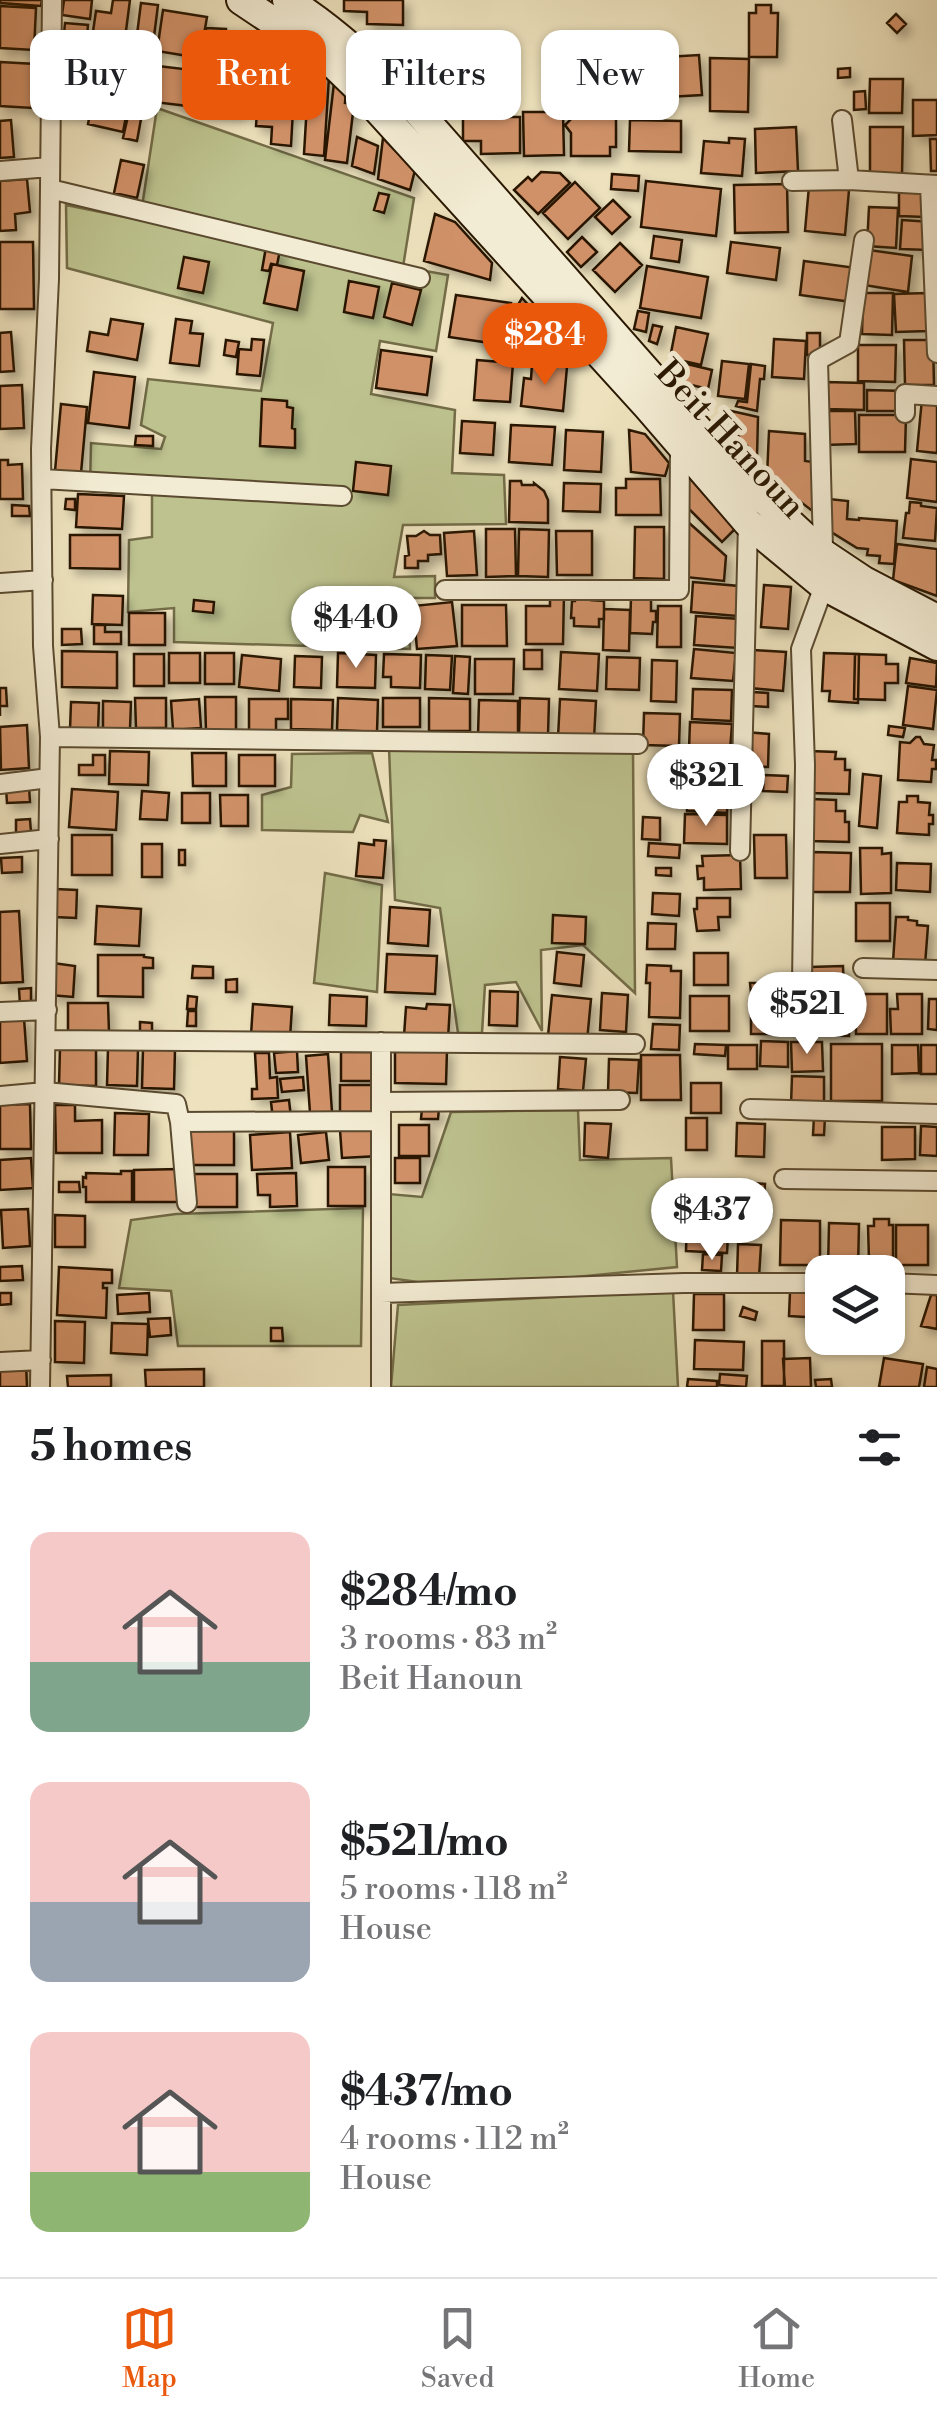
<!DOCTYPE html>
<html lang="en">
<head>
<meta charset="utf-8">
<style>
  :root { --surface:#fff; --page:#f2f2f2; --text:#202124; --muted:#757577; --line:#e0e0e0; --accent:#ea580c }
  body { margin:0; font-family:"Libre Bodoni",serif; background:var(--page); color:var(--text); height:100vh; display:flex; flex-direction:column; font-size:38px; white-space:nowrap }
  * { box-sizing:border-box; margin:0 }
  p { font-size:32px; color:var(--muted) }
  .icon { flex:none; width:55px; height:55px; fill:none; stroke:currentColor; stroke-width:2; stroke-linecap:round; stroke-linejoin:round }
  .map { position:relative; height:1387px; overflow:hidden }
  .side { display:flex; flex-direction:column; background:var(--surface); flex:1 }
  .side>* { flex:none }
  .top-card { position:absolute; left:30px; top:30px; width:878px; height:90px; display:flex; gap:20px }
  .fabs { position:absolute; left:805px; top:1255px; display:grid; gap:20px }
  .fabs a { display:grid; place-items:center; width:100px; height:100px; border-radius:20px; background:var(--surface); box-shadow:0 2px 8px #0004; font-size:50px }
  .price { position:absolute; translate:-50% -85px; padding:0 22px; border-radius:35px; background:#fff; color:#222; font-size:32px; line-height:65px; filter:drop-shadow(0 2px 5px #0008) }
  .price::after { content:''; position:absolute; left:50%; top:60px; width:30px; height:22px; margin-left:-15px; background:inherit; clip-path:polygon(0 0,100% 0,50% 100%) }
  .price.current { background:var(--accent); color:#fff }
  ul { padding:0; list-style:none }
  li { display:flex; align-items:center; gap:30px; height:250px; padding:0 30px }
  li span { display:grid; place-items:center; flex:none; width:280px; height:200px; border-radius:20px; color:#555 }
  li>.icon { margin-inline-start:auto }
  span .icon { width:120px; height:120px; fill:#fffc; stroke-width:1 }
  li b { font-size:42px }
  h2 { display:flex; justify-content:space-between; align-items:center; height:120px; padding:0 30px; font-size:42px }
  .tag { padding:0 35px; border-radius:20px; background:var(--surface); box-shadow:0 2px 8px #0004; font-size:35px; line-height:90px }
  .tag.current { background:var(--accent); color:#fff }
  .menu { display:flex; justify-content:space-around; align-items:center; height:140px; border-top:2px solid var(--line); background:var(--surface); font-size:28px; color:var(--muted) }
  .menu a { display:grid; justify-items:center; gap:5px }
  .menu .current { color:var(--accent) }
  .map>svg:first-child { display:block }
  .green { fill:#bdc28e; stroke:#736c47; stroke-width:2.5 }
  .building { fill:#d09168; stroke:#291700; stroke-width:2.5; filter:url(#shadow) }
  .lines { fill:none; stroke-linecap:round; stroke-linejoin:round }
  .street-casing { stroke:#5a4a2f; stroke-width:22 }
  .secondary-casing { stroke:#291700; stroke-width:32 }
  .street { stroke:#f3ecd4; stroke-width:18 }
  .secondary { stroke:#f3ecd4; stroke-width:28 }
  .labels { text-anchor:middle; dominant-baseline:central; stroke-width:10; stroke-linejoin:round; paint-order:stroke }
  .street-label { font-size:35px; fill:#291700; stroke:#f3ecd4 }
</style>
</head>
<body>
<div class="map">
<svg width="937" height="1387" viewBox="0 0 937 1387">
  <defs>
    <filter id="shadow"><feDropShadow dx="6" dy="6" stdDeviation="5" flood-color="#0004"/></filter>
  </defs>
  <rect width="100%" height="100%" fill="#ede2bd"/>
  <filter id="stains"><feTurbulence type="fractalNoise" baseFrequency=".002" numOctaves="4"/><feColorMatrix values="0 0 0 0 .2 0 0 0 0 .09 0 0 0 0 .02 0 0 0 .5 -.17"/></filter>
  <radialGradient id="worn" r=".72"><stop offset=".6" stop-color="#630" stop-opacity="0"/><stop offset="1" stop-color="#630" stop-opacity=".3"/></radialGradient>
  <!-- green -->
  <path class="green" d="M157,108L414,198L403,267L448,275L436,351L380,341L371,394L455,410L452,473L504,475L506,524L403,525L394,577L435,576V598H408L410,649L174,642V608L128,612L129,540L152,537V495L90,487L91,443L161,449L165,437L141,425L148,379L261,391L273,323L67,268L66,205L140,220Z
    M389,748L633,752L635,993L583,945L541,950L542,1031L516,982L485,985L482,1033H458L440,908L395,900Z
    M372,753L388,822L360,815L353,832L262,830V795L291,787L292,754Z
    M325,873L382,885L377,992L314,983Z
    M578,1110L580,1160L671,1158L677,1267L556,1279L418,1282L389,1278V1194L422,1197L451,1112Z
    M363,1208L361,1346H178L171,1291L119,1288L131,1220L176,1214Z
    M673,1291L678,1387H391L398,1305Z"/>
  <!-- building -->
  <path class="building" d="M0,0H42L41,6L0,3Z
    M64,0H92L90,19L62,15Z
    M113,0H130L120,77L87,73L96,11L111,13Z
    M344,0H403V25L367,24V12L344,11Z
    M141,3L158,5L149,76L132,74Z
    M756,5H771V13H778L777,57H749V13H756Z
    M0,6L36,8L34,50L0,48Z
    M163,10L207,17L200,58L157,51Z
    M896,14L906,24L897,33L887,23Z
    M65,23L88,25L83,78L60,76Z
    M206,28L226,29L224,80H204Z
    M405,39L408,51L420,55V84L406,82L370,51L372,40Z
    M234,40L255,41L253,79L232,78Z
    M263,47L288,50L287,57L294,58L293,72L307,73L304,110L290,108V102L283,101V97L276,96L277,93L265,92V85L259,84Z
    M463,54L464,91L429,92L428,55Z
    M699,55L702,95L650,98L648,58Z
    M710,58L749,59L748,112L710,111Z
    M0,62L36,64L33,108L0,106Z
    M158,66L192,70L188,106L154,102Z
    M850,68V77L838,78V69Z
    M309,70L317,71V76L329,77L324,156L304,154Z
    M870,79H903L902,113H869Z
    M135,81L149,84L146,101L131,98Z
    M334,83L346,90L345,103L354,104L347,163L325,160Z
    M68,86L89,90L87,111L65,107Z
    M202,86L240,89L238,113L200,109Z
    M865,91L866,109L854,110V92Z
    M94,93L129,101L123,132L88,124Z
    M258,96L269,97L268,101H282L281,110H293L291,146L271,144L272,127L256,126Z
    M913,100H937V135L913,136Z
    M523,112H563L564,155L524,156Z
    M128,116L141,119L137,141L123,138Z
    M463,117H520V153L481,154V141H463Z
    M572,118H616V147H610V156H571V133L565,125Z
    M11,120L14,157L0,158V121Z
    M630,120L681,121V152L629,151Z
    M796,127L798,171L756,173L755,129Z
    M870,127H903L902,175L870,174Z
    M357,137L378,146L374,174L352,166Z
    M383,138L415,170L410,190L378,179Z
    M729,138L745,139L742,176L701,173L704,141L729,143Z
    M930,139H937V171H931Z
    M121,160L144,165L137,198L114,193Z
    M541,172L560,173L570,183L538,214L514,190L528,177L532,181Z
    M612,174L639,176L638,191L611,189Z
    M27,179L30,212L15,214L16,230L0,231V181Z
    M646,181L721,189L716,236L641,227Z
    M575,182L600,208L568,239L543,213Z
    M787,184L788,232L735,233L734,185Z
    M809,186L849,190L845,235L805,231Z
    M899,189L925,190V217L899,216Z
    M379,193L389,195L384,213L374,210Z
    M613,200L630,217L612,234L595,217Z
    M869,207L898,208L896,248L867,246Z
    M435,214L455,222L492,263L490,280L424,261Z
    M902,220L931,222L929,250L900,249Z
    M654,236L682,240L679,262L651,258Z
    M582,237L597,252L581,267L567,252Z
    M0,242H33L34,309H0Z
    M731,242L780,248L776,280L727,273Z
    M620,243L642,265L615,292L593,270Z
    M266,247L280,250L277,265L271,264L269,271L262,270Z
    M869,250L912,256L908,292L864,285Z
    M184,257L209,262L203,293L178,288Z
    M804,261L856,268L852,302L800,295Z
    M272,264L304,271L297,310L264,303Z
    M647,266L708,277L701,318L640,308Z
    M349,281L379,287L373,318L344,312Z
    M392,283L421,290L412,325L384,317Z
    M863,293H893L892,335L862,334Z
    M927,293L928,331L896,332L894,294Z
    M456,295L511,303L504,345L449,337Z
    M522,298L575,355L568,363L514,354L518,305Z
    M638,311L649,313L646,332L634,329Z
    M111,319L143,324L137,360L87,351L90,332L108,335Z
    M176,319L192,321L190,333L203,334L199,366L170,363Z
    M653,325L662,327L657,344L649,341Z
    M676,327L708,334L701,365L670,358Z
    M11,332L14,371L0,372V333Z
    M807,333H820V355H807Z
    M252,339L264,340L260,376L237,374L239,349L251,350Z
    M774,339L806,341L804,379L772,377Z
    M226,340L239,342L236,357L224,355Z
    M904,340H933L934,385H905Z
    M858,345H896L895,382L858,381Z
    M381,350L432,357L427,395L376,388Z
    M477,360L513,363L510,402L474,400Z
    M722,361L749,364L745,399L718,396Z
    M532,364L567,367L563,411L521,406L524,378L531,379Z
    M687,364L712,370L708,389L683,383Z
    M751,364L765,366L764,379H760L757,411L736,406L738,401L747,402Z
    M94,372L135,377L129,428L88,423Z
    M825,382L864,383V410L826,409Z
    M22,385L24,428L0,429V386Z
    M867,390L905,391L904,411H867Z
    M262,399L287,401V407L293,408L292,428L295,429V448L260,446Z
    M922,399L937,401V453L917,451Z
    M61,404L87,407L81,473L55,471Z
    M727,410L758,417L757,457L725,421Z
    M823,411H855L856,444L824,445Z
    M859,415H906L905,452H859Z
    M462,421L495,423L493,455L460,453Z
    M511,425L555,427L552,465L509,462Z
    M566,430L603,432L601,472L564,470Z
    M629,430L645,434L669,463L665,476L631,472Z
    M769,431L805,434V461L813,462L815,513L767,476Z
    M136,436H153V446L135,445Z
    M911,459L937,462V502L907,498Z
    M0,460H8V465L22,464L23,499H0Z
    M356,462L391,466L388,495L353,491Z
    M687,475L735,529L722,542L686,506Z
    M626,479H660L661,515H616V488H626Z
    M510,481H521L522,485H534V483L544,491L548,500V523L509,522Z
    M564,483L601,484L600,512L563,511Z
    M78,494L124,496L122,529L76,527Z
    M66,499H75V510L65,509Z
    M829,499L848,501L847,519L859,520V518L897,521L894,564L879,563L880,556L867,555L868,549L857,548L828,530Z
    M910,502L921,503V506L937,508L935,541L903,538L906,513H909Z
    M12,505L29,506L30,516H12Z
    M687,521L726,556L724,581L685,577Z
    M635,527H664V579L634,578Z
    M486,529H515L516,576L486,577Z
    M519,529L549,530L548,577L518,576Z
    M424,531L430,535H440L441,554L428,555V561H418V568H405V556L409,555L407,536H416Z
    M474,531L477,575L447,576L444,533Z
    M556,531H592V575H557Z
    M70,535H120V569L70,568Z
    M897,544L937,549V596L893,580Z
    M693,582L739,586L737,616L691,612Z
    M764,585L791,587L788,629L761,627Z
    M550,592H564L563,644H526V606H550Z
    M93,595L123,596L122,625L92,624Z
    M576,596H592L591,600L604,601V619H599V627L574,626V618H571L572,601H575Z
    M631,597H651V611H656V622H653L652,634L630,633Z
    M194,600L214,602L213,613L193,611Z
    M452,602L457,646L417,649L413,606Z
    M462,605H506L507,646H462Z
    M658,606H681V647H657Z
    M604,609L630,610L629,651L603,650Z
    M129,613H165V645H129Z
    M696,616L740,619L738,648L694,645Z
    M94,625H105V632H121V644H94Z
    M62,629H81L82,644L62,645Z
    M694,649L736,653L733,681L691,678Z
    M524,650H542V669H524Z
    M753,650L786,652L783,691L750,688Z
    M62,651L117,652V688L62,687Z
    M561,652L599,654L597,691L559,689Z
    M169,653H200V683H169Z
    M205,653H234V684H205Z
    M338,653L376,655L375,688L337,687Z
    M824,653L859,654L858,703L829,701L830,691H822Z
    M134,654H164V686H134Z
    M384,654L421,655L420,688L391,687V677H383Z
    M855,654L886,655V664H898V683H885V700L854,699Z
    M242,655L281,659L279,691L239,687Z
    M426,655L452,656L450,690L425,689Z
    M295,656L322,657L321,688L294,687Z
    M455,656L470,657L468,694L453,693Z
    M607,657L640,658L639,690L606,689Z
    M910,658L937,663L936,687L906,683Z
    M475,659H514L513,694H475Z
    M652,660L677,661L676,702L651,701Z
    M908,686L937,690L933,729L903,725Z
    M0,688H6L7,706H0V716Z
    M693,689L732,690L731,721L692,719Z
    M752,692L768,693V707L751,706Z
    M205,697H236V731H206Z
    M135,698H166V728H136Z
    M338,698L378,700L377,732L337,730Z
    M383,698H420V727H383Z
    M429,698L470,699V731H429Z
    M520,698L549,699L548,735L519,734Z
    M199,699L201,728L173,730L171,701Z
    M249,699H288V719H276V731H249Z
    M291,699L333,700L332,730L291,729Z
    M560,699L596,701L594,739L558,737Z
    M479,700L518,701V736L478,735Z
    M103,701L131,702L130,729L103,728Z
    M71,702L99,703L98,731L70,730Z
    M644,713L680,714L679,746L643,745Z
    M690,722L732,724L730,751L689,749Z
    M27,725L29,768L1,770L0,727Z
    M889,726L905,728L903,737L888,735Z
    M745,732L769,734L768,767L744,766Z
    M916,737H920L924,744L934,745L932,760H936V769H932L931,782L898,780L900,742L910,743Z
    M110,751L149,752L148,785L109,784Z
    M809,751L836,752L835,759H845V770H850L849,794L808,793Z
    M192,753H226V786H193Z
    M689,754L732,756L730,783L688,781Z
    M93,755H105V775H79V765H93Z
    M239,755H275V786H239Z
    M863,774L881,776L877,828L859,826Z
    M764,775L788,776L787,792L763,791Z
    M688,784L728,786L727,813L687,811Z
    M29,787L30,802L7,803L6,788Z
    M72,789L118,792L116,830L69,827Z
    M142,791L169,793L167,820L140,819Z
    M182,793H210V823H182Z
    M220,795H248V826H221Z
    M907,796H918V802L930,803L929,815H933V824H929V835L897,833L899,802H907Z
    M811,799L836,800V811H845V822H849V842L810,841Z
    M685,814L727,815V844L684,843Z
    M643,817L660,818V840L642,839Z
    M30,819L31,833L16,834V820Z
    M72,835H112V875H72Z
    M754,835H786L787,878H755Z
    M374,840L386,841L383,878L356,876L359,843L374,845Z
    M649,843L680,845L679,858L648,856Z
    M142,844H162V877H142Z
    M860,848H882V854L891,853V893L861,894Z
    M179,850H185V865H179Z
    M813,852L851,853L850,892H812Z
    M740,855L741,889L704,890V878L698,879L697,866H703L702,856Z
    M22,857V872L2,873L1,858Z
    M897,863L931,864L930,892L896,890Z
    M656,868H671V876L656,875Z
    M55,889L77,890L76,918L54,917Z
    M653,893L680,894L679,916L652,914Z
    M697,898H730V917H718L719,930L697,931L694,909H697Z
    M856,903H890V941H856Z
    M97,906L141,909L139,946L95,944Z
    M390,907L430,910L428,946L388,943Z
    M19,911L23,982L0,983V912Z
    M553,915L586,917L585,944L552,943Z
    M896,917H908V920L917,921V925L928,926L925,965L893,962Z
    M648,923L676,924L675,949H647Z
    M557,952L584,955L581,986L554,983Z
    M694,953H728V985H694Z
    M387,954L437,956L435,994L385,992Z
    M98,955H144V957L153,958V968H143V997L98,996Z
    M53,963L75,966L73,997L50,995Z
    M647,965L671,966V971H681L680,1018L649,1017L650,983H646Z
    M193,966L213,967V978H192Z
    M843,966L844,992L811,993L810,967Z
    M237,979V992H226V980Z
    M750,983H774V992L751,993Z
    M31,988V1004L20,1005L19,989Z
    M490,991L518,992L517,1026L489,1025Z
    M602,993L628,995L626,1032L600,1030Z
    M808,994V1033H790L789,995Z
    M828,994H850L849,1036L815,1035V1003H828Z
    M860,994H887V1034H856V1012H860Z
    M897,994H922V1034H891L890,1009H898Z
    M330,995L367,997L366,1026L329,1025Z
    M552,995L591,999L587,1041L548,1036Z
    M751,995H784L785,1034H751Z
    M188,996L197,997L196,1009H187Z
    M690,996H729V1031H690Z
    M929,999H937V1030L928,1029Z
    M68,1003H108L109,1032H68Z
    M253,1004L292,1007L290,1038L251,1035Z
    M427,1004L450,1005L448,1039L404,1036L406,1007L426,1009Z
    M188,1011H196V1026H187Z
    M24,1018L27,1061L0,1063V1019Z
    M140,1022L152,1023V1033L140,1032Z
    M653,1024L680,1025L679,1050L651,1049Z
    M761,1041L788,1042V1067L760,1066Z
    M791,1042H822L823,1071L792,1072Z
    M695,1044L726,1045L725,1056L694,1054Z
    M831,1044H882V1101H831Z
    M728,1045H757V1069H728Z
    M892,1045H918L919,1073L892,1074Z
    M921,1045H937V1074H921Z
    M60,1048L96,1049V1086L59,1085Z
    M108,1048L138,1049L137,1086L107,1085Z
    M143,1049L175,1050L174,1089L142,1088Z
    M395,1049L447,1050L446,1084L395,1083Z
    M297,1051L298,1072L276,1073L274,1053Z
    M341,1052H372V1081H341Z
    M255,1053H269L270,1078L277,1077L278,1098L252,1099V1089H257Z
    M328,1054L332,1112L310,1113L306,1056Z
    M641,1055H680L681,1100H641Z
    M560,1057L586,1059L583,1091L558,1089Z
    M609,1059L639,1060L637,1093L608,1092Z
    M792,1076L824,1077V1106L791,1105Z
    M303,1077L304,1090L282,1092L280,1079Z
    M691,1083H721V1113H691Z
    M340,1085H374V1113L340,1112Z
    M289,1100L291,1118L273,1120L271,1102Z
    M30,1104L31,1149H0V1105Z
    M55,1105H75V1121L102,1120V1153H56Z
    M422,1108H439L438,1119H421Z
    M115,1113L149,1114L148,1155H114Z
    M814,1116L825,1117L824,1135H813Z
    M686,1118H707V1150H686Z
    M585,1123L611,1124L608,1158L584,1156Z
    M737,1123L765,1124L764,1157L736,1156Z
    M399,1125H429V1156H399Z
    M921,1126L937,1127V1156L920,1155Z
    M377,1127L379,1156L342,1158L340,1130Z
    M882,1127H915V1159L882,1160Z
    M186,1129H234V1165H186Z
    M290,1132L292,1168L252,1170L250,1135Z
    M326,1132L329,1160L301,1163L298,1135Z
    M31,1158L33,1188L0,1190V1160Z
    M395,1158H420V1183H395Z
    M328,1167H365V1206H328Z
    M179,1169V1202H134V1170Z
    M121,1171H132V1202H86V1187H83V1177L86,1178V1173L121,1174Z
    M296,1173L297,1206L270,1207V1195H258L257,1174Z
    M191,1174H237V1207H191Z
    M728,1181L765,1184L763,1214L726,1212Z
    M59,1182H79L80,1192H59Z
    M28,1209L30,1246L3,1248L1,1210Z
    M55,1215L85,1216V1247H55Z
    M687,1216L729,1218L727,1253L686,1251Z
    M874,1219H889V1225H893V1261H869L868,1226H874Z
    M781,1220L820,1221V1265H780Z
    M829,1223L859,1224L858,1270L828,1269Z
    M896,1225H928V1265H896Z
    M738,1244L761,1245L759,1277L737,1276Z
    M703,1254L722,1255L721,1271L702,1270Z
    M22,1266L23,1280L0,1281V1267Z
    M59,1267L112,1270V1283H103V1288H107L106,1318L57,1315Z
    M790,1292L822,1293V1318L789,1316Z
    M0,1293H11V1304L0,1305Z
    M149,1293L150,1312L118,1314L117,1295Z
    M694,1294H724V1330H693Z
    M931,1295H937V1329L921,1326Z
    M743,1307L757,1312L755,1320L740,1316Z
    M170,1318L171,1335L150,1337L148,1319Z
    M55,1321L85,1322L84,1363L55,1362Z
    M112,1323L148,1324L147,1355L111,1353Z
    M271,1328H282L283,1341H271Z
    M695,1340L744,1342L743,1370L694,1369Z
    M762,1341H784V1386H762Z
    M810,1358L811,1387H785L783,1359Z
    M884,1358L923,1364L919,1387H879Z
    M26,1364L27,1387H0V1365Z
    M927,1367L937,1369V1387H924Z
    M204,1369V1387H146L145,1370Z
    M720,1374L747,1376L746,1387L719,1385Z
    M111,1375V1387H68L67,1376Z
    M688,1379L717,1381V1387H687Z
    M831,1379L832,1387H816L815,1380Z"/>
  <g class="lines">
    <!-- street casing -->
    <g class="street-casing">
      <path id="street" d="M842,120L849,180
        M0,171L50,167
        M792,181L849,180L937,185
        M930,185L937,353
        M50,189L420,278
        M905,413V394L937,396
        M42,479L342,496
        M0,583L43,580
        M445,590H679L680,445
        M50,737L638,744
        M0,784L49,778
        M0,844L49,839
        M740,851L748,523
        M863,968L937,970
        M802,982L805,765L801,649L824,586L818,360L849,343L864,240
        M0,1012L47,1010
        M46,1040L635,1044
        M381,1042V1387
        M0,1096L45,1092L176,1104L180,1122L381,1121
        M381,1102L620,1100
        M750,1109L937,1114
        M180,1122L187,1203
        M784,1179L937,1181
        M888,1283L937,1285
        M381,1293L684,1283H822
        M0,1362L41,1360
        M40,1387L50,737L43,646L41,449L49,279L52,0"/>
    </g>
    <!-- secondary casing -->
    <g class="secondary-casing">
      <path id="secondary" d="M241,0L326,57L359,89L648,407L748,523L824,586L937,646
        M287,0C334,29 373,67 412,105L739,476L822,553L864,581L937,619"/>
    </g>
    <!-- street -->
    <use href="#street" class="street"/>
    <!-- secondary -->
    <use href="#secondary" class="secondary"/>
  </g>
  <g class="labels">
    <!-- street labels -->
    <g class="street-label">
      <text transform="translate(730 440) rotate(47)">Beit Hanoun</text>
    </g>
  </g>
  <rect width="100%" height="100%" filter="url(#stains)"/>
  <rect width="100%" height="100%" fill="url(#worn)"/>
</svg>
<div class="fabs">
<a><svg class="icon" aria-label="layers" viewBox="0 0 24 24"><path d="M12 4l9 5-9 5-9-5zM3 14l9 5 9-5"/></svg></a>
</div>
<b class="price current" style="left:545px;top:388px">$284</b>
<b class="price" style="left:356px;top:671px">$440</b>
<b class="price" style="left:706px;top:829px">$321</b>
<b class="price" style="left:807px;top:1057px">$521</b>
<b class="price" style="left:712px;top:1263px">$437</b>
<div class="top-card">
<a class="tag">Buy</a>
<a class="tag current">Rent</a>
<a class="tag">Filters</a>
<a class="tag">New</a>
</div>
</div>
<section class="side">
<h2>5 homes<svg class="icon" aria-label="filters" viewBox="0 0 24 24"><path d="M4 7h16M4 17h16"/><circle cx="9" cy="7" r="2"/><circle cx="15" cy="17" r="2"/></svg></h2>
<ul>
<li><span style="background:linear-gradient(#f6c9c9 65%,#7fa58c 0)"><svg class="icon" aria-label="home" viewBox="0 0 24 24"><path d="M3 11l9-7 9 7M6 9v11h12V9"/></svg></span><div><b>$284/mo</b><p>3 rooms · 83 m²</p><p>Beit Hanoun</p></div></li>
<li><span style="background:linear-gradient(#f6c9c9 60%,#9aa5b1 0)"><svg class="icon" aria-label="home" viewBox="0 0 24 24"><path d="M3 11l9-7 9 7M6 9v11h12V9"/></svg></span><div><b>$521/mo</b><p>5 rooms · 118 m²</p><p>House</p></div></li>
<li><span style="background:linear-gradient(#f6c9c9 70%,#8fb573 0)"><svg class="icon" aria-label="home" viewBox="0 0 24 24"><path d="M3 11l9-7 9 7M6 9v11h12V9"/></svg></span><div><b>$437/mo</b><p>4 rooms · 112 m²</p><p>House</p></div></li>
</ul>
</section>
<nav class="menu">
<a class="current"><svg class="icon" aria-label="map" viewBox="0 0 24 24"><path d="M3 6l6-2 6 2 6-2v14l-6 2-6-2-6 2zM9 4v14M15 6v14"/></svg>Map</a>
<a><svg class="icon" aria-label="saved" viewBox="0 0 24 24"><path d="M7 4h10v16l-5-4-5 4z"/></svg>Saved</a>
<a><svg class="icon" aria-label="home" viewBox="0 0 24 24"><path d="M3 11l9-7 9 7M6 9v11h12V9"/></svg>Home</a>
</nav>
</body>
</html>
